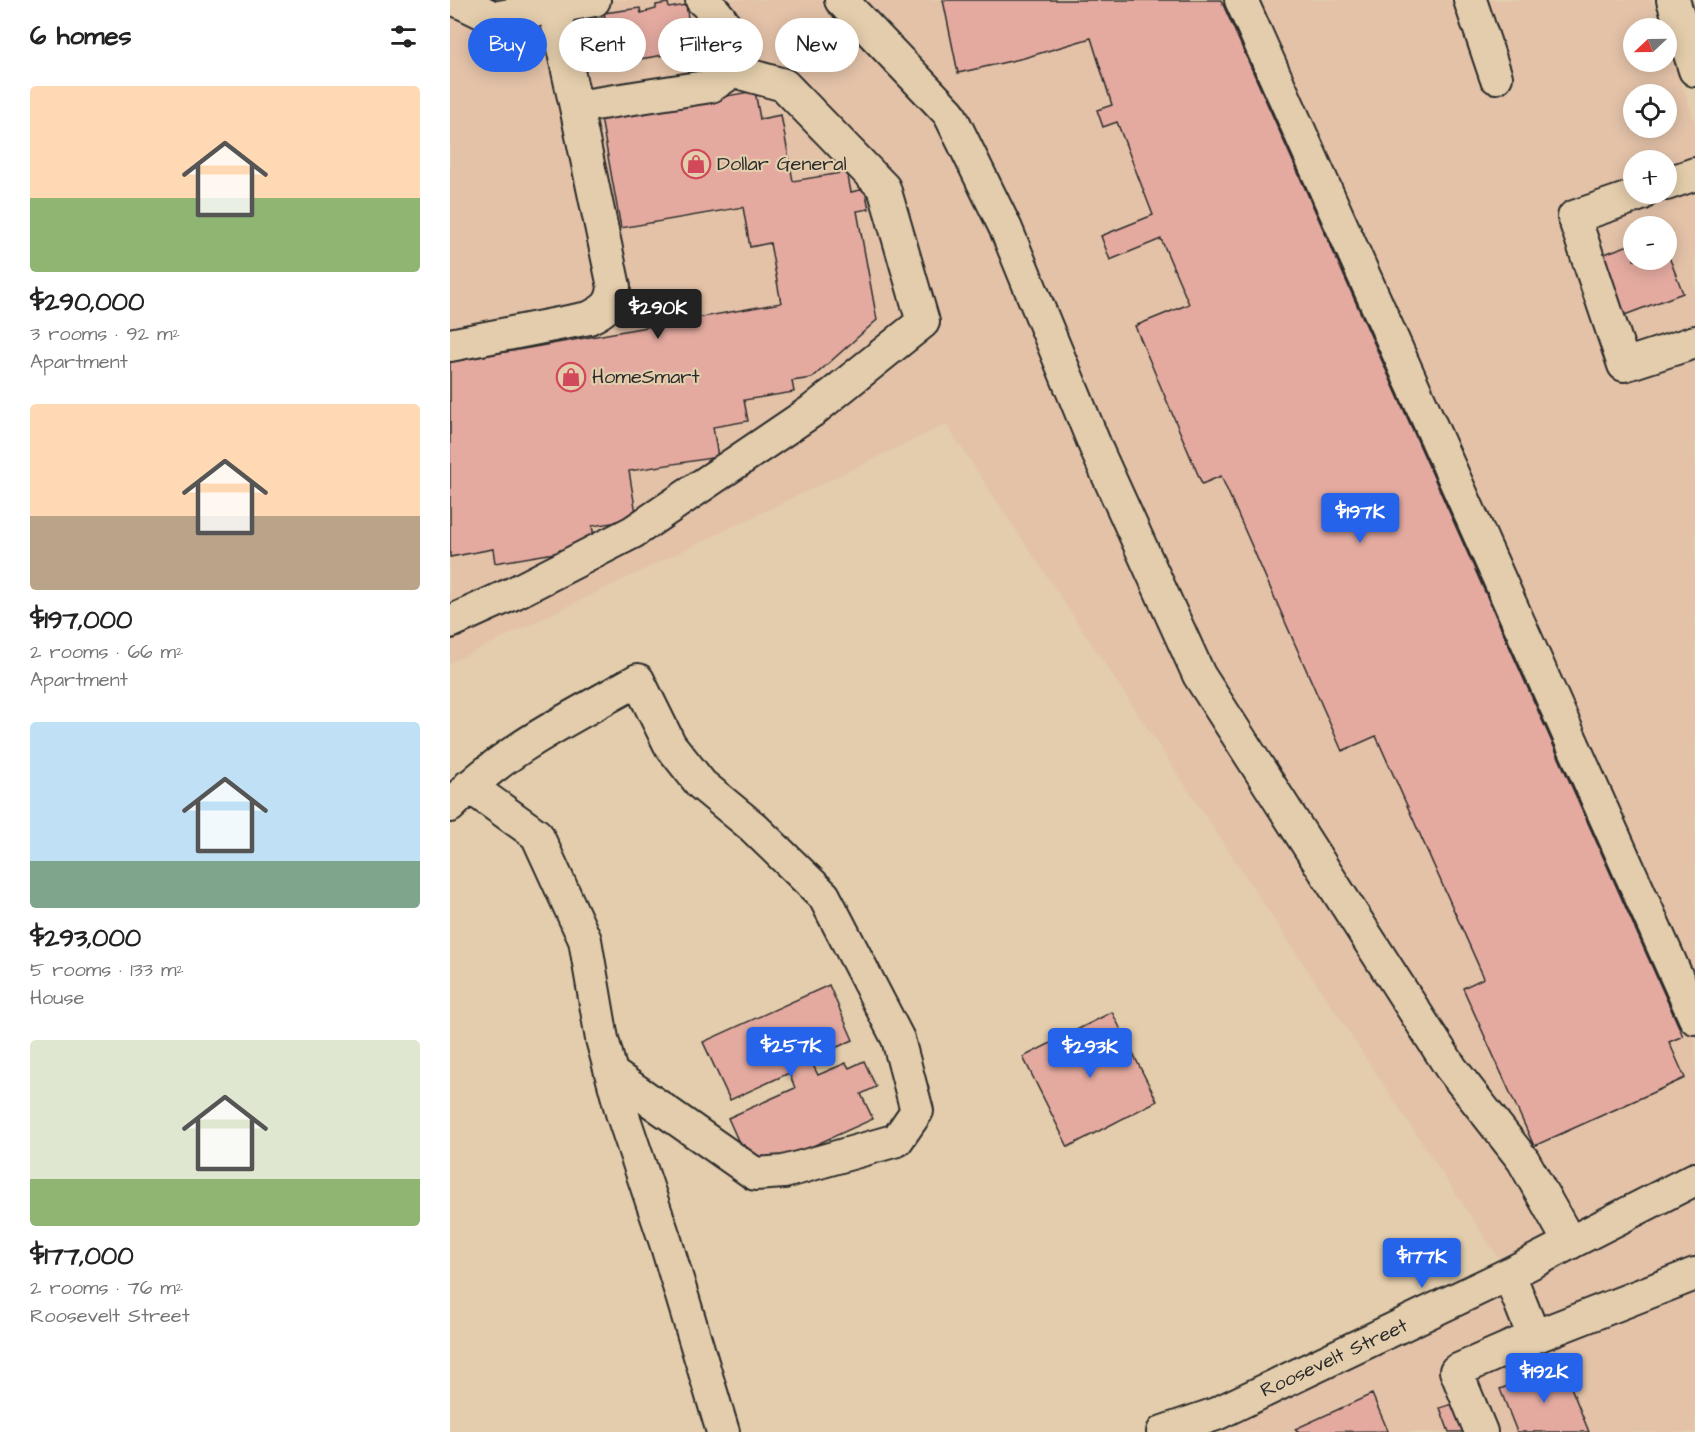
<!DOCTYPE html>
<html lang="en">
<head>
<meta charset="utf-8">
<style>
  :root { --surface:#fff; --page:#f2f2f2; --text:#222; --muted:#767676; --accent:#2563eb }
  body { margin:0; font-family:"Architects Daughter",sans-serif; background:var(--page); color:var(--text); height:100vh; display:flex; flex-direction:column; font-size:22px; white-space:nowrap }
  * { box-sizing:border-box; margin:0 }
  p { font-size:20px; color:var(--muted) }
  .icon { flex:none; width:33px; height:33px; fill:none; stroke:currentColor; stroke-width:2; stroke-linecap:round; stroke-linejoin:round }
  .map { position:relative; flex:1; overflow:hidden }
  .drawer { display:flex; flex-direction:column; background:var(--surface); width:450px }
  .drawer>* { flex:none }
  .hud { position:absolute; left:18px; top:18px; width:570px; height:54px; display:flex; gap:12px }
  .needle { width:39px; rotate:248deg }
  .buttons { position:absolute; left:1173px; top:18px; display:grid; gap:12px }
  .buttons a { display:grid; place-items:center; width:54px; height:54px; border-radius:50%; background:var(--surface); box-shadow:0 3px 15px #0003; font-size:30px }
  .price { position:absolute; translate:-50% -51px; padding:0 14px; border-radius:6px; background:var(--accent); color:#fff; font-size:20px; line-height:39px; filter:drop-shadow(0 2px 3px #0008) }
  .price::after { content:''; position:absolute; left:50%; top:36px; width:18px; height:14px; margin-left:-9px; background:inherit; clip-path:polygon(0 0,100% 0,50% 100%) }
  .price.on { background:#222; color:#fff }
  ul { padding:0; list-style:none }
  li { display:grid; align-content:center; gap:12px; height:318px; padding:0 30px }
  li span { display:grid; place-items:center; height:186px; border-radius:6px; color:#555 }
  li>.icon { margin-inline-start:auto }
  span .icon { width:108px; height:108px; fill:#fffc; stroke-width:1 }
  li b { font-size:26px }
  h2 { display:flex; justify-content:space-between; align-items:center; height:72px; padding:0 30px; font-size:26px }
  .tag { padding:0 21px; border-radius:27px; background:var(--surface); box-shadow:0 3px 15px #0003; font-size:21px; line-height:54px }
  .tag.on { background:var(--accent); color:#fff }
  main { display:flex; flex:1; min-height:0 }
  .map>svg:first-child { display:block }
  .built { fill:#e3c2a8; fill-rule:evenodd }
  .building { fill:#e4aaa0; stroke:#2b2b2b; stroke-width:1.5 }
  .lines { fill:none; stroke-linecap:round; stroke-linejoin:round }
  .minor-casing { stroke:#2b2b2b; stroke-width:36 }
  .minor { stroke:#e3cdac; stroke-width:32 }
  .labels { text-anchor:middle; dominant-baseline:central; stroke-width:4.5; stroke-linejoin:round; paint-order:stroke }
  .poi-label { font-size:20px; fill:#2b2b2b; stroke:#e3cdac; text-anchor:start }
  .street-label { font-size:20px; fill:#2b2b2b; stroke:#e3cdac }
</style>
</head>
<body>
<main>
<section class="drawer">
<h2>6 homes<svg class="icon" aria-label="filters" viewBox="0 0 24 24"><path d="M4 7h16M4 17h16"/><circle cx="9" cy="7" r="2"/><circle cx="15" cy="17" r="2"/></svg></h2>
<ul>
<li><span style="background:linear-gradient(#ffd9b3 60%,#8fb573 0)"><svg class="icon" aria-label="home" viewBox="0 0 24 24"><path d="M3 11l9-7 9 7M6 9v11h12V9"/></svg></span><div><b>$290,000</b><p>3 rooms · 92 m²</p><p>Apartment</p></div></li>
<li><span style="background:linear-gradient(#ffd9b3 60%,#b9a48a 0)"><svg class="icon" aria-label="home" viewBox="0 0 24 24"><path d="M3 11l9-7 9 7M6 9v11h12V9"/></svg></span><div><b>$197,000</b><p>2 rooms · 66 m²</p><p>Apartment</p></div></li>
<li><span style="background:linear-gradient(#bfe0f5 75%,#7fa58c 0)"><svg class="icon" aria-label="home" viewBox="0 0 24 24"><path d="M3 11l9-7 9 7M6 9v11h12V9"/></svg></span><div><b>$293,000</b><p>5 rooms · 133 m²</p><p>House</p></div></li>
<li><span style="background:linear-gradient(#dfe7d0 75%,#8fb573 0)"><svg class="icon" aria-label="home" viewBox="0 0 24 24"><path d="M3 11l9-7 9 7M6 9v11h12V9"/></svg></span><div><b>$177,000</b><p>2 rooms · 76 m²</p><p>Roosevelt Street</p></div></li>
</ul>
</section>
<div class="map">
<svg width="1245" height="1432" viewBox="0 0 1245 1432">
  <rect width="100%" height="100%" fill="#e3cdac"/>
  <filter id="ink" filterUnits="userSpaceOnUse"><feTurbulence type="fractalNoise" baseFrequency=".0167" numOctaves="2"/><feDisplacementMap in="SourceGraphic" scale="12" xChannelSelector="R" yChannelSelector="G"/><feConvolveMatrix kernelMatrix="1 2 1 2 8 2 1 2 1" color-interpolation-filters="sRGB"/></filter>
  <g filter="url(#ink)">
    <!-- built -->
    <path class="built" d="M0,0H1202L1212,28H1184V62H1216L1217,41L1245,123V1432H774L766,1414L1059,1274L496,424L0,663ZM1184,94H1216V128H1184ZM1184,160H1216V194H1184ZM1184,226H1216V260H1184Z"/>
    <!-- building -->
    <path class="building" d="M493,0H771L1233,1036L1219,1042L1235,1078L1084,1146L1013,988L1034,978L926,736L892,751L771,476L752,484L685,326L739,304L711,239L660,260L651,236L703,215L667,122L653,127L647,110L662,105L641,38L574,58L508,73Z
      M218,3L219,8L236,5L240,30L260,26L263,44L238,48V51L136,68L128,22L155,18L154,13L190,8L191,13L206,9V5Z
      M305,91L310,119L331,115L343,181L397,172L401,192L415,189L419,209L407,211L427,320L362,378L342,381L344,392L294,400L298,421L263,427L268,457L179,471L187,519L142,526L146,546L45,563L43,549L0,557V362L331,303L320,243L300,247L293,207L171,228L151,118Z
      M1184,243V260H1216V249L1233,293L1172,316L1149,256Z
      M379,985L403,1040L360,1059L368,1075L396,1063L399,1068L414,1061L426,1087L411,1094L423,1119L316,1167L299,1165L278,1118L345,1088L339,1073L280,1100L253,1042Z
      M662,1012L707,1101L618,1147L573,1057Z
      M1112,1365L1139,1432H1067L1050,1389Z
      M922,1394L938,1431L847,1432L845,1429Z
      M1012,1401L1019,1432H999L990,1408Z"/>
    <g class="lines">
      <!-- minor casing -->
      <g class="minor-casing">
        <path id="minor" d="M7,0L44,18L144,0
          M391,0L499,113L556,229L648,453L749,675L1001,1068L1073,1160L1120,1243
          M791,0L1245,1018
          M1020,0L1046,77
          M1223,0L1245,70
          M104,7L126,107L261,86L283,71C284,38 278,21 252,0
          M1216,184L1245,174
          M1191,194L1124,217L1174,365L1245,342
          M0,345L139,318C155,310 162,305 164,287L126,107
          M0,622L64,593L183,532L362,411L473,322L434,188L334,85L283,71
          M19,786L87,835L135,940L152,1039L172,1113L216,1243L273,1432
          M0,806C52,750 123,717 188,680L220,745L251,784L303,827L374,896L448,1039L467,1111L447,1140L334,1172L305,1174L161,1073
          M1084,1337L1245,1274
          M713,1432L766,1414L1059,1274L1245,1179
          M1031,1432L1006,1371L1084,1337L1059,1274"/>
      </g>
      <!-- minor -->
      <use href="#minor" class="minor"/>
    </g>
  </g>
  <!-- icons -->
  <defs>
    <g id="shop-ring" transform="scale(1.5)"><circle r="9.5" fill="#e3cdac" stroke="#d1495b" stroke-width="1.5"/><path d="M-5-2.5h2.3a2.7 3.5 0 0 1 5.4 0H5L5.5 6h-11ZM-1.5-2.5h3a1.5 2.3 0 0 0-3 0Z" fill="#d1495b"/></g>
  </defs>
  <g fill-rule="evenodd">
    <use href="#shop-ring" x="246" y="164"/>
    <use href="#shop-ring" x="121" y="377"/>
  </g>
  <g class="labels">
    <!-- poi labels -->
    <g class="poi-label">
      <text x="267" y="164">Dollar General</text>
      <text x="142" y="377">HomeSmart</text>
    </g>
    <!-- street labels -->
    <g class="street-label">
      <text transform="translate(884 1358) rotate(-25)">Roosevelt Street</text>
    </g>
  </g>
</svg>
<div class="buttons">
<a><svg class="needle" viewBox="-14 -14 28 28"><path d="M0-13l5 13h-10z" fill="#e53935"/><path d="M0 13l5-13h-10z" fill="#767676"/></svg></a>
<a><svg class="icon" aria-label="locate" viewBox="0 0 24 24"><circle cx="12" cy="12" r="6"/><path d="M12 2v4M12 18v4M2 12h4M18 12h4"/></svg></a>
<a>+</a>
<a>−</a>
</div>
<b class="price on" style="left:208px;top:340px">$290K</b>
<b class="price" style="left:910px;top:544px">$197K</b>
<b class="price" style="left:341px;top:1078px">$257K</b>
<b class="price" style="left:640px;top:1079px">$293K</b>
<b class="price" style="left:972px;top:1289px">$177K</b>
<b class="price" style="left:1094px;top:1404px">$192K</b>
<div class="hud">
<a class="tag on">Buy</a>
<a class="tag">Rent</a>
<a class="tag">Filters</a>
<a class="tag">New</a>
</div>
</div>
</main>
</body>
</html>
